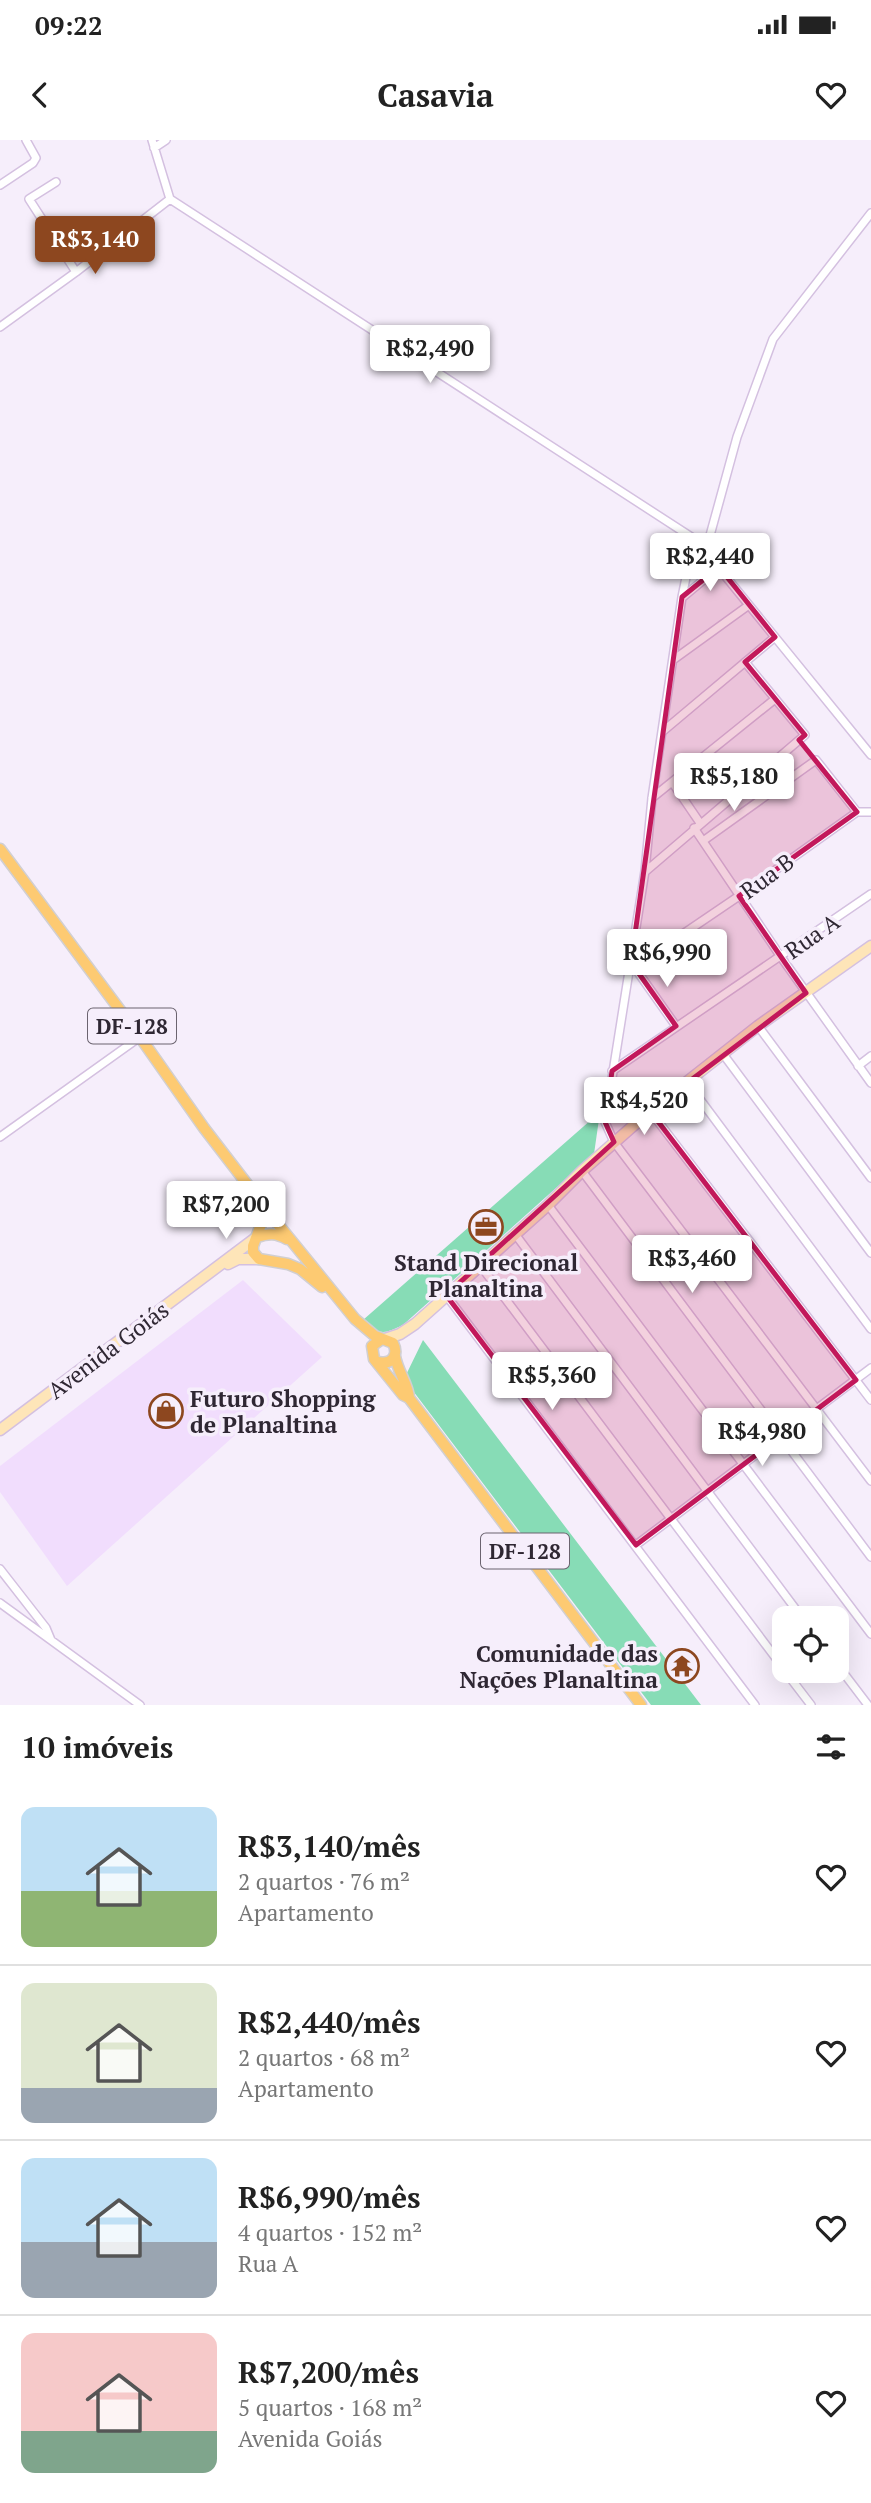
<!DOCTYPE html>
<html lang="pt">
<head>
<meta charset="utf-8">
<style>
  :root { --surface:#fff; --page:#f6f6f6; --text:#222; --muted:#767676; --line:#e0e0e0; --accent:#8d471f }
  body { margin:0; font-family:"PT Serif",serif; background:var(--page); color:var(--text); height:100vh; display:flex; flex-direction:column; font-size:26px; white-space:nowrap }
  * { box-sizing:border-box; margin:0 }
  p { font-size:23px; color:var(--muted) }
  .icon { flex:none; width:38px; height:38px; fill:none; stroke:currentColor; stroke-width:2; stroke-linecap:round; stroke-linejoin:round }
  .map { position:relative; height:1565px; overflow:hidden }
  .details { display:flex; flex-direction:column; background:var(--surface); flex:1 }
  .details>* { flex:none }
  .tools { position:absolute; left:772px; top:1466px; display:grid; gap:14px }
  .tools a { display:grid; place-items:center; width:77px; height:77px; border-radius:14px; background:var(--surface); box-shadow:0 7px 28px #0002; font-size:35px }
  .price { position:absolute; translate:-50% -60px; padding:0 16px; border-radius:7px; background:#fff; color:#222; font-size:23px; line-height:46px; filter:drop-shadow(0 2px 4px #0008) }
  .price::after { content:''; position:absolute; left:50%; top:42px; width:21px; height:16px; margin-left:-10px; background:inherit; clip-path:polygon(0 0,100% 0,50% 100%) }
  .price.active { background:var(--accent); color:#fff }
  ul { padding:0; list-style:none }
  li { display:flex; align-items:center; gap:21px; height:175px; padding:0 21px }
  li+li { border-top:2px solid var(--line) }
  li span { display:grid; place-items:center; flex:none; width:196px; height:140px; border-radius:14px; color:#555 }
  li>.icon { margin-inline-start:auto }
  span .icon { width:84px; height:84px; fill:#fffc; stroke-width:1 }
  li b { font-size:30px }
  h2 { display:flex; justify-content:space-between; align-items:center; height:84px; padding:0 21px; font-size:30px }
  .status { display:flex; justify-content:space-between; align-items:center; height:49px; padding:0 35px; background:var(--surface); direction:ltr }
  .status svg { height:19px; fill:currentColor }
  header { display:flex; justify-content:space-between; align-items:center; height:91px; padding:0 21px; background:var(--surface); font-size:32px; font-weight:700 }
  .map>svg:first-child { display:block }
  .built { fill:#f1ddfd }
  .green { fill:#87dcb6 }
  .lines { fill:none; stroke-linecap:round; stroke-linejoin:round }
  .street-casing { stroke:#d4c0e0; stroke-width:10 }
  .secondary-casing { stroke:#d4c0e0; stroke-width:13 }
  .primary-casing { stroke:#d1cfd2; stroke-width:13 }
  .street { stroke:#fff; stroke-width:7 }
  .secondary { stroke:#fee5b8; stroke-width:10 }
  .primary { stroke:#fdca72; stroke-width:10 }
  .marked { fill:#c2185b; fill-opacity:0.2; stroke:#c2185b; stroke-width:5; stroke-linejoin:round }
  .labels { text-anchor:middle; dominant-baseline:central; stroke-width:7; stroke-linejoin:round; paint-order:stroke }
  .shield { fill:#f6eefb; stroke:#6b636f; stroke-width:2 }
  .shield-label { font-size:21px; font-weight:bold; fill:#2f2733 }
  .street-label { font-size:23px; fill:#2f2733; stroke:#f6eefb }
  .poi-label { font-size:23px; font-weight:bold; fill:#2f2733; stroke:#f6eefb }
</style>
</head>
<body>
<div class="status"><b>09:22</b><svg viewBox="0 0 49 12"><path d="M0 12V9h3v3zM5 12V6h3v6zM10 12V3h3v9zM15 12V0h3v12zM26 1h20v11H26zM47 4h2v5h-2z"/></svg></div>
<header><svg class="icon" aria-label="back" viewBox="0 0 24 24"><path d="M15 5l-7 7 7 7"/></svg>Casavia<svg class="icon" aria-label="heart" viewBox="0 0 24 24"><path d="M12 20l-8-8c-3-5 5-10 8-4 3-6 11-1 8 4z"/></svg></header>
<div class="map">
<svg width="871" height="1565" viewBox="0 0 871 1565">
  <rect width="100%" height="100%" fill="#f6eefb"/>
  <!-- built -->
  <path class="built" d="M243,1140L322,1217L67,1446L0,1352V1326Z"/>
  <!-- green -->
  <path class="green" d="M600,972L594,1014L403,1185C384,1194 380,1196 363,1180Z
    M423,1200L701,1565H651L404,1239Z"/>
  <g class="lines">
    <!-- street casing -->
    <g class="street-casing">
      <path id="street" d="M152,0L170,59L696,400L871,615
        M154,8L166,0
        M56,42L29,59L76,132
        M0,45L33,23L36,18L26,0
        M0,187L76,132L170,59
        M696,400L691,413L682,457L652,658L645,731L605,982L614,1002L871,1341
        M706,410L737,297L773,199L871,73
        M683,457L719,427
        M673,520L749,465
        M662,592L775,497
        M672,642L700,683
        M652,658L775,559
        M694,688L781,817L871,943
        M703,701L816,620L857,672
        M646,731L805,595L745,522
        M635,828L676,886
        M630,830L739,756L857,672H871
        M758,886L871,1038
        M723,914L871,1113
        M858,926L871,916
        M612,931L871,754
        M687,942L871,1189
        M650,971L871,1260
        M0,997L140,897
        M582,1031L871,1417
        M548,1065L871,1494
        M515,1094L803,1479
        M480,1125L784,1529
        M446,1155L755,1565
        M636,1405L871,1228
        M0,1429L46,1488L51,1500
        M0,1463L140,1565
        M836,1523L868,1565
        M785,1531L811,1565"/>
    </g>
    <!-- secondary casing -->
    <g class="secondary-casing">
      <path id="secondary" d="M228,1124L238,1119H259
        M385,1199L400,1194L415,1184L548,1065L582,1031L650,971L758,886L871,806
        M0,1290L257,1097"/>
    </g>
    <!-- primary casing -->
    <g class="primary-casing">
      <path id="primary" d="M0,709L140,897L204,988L277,1083L355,1179L375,1196L393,1203C399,1215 392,1225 379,1222
        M264,1065L263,1079L253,1106V1112L259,1119L288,1124L300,1129L322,1147
        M257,1097C269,1093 276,1093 287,1099
        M382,1199L372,1206L374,1219L403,1255L409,1258L641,1565
        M395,1216C397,1230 409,1246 409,1258"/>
    </g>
    <!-- street -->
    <use href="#street" class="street"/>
    <!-- secondary -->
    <use href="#secondary" class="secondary"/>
    <!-- primary -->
    <use href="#primary" class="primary"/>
  </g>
  <!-- marked area -->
  <path class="marked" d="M719,427L775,497L745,522L805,595L799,600L857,672L739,756L806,853L650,971L856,1240L636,1405L446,1155L614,1002L605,982L612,931L676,886L635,828L630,830L682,457Z"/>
  <!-- icons -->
  <defs>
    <g id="office-ring" transform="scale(1.75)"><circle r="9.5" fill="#f6eefb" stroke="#8d471f" stroke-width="1.5"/><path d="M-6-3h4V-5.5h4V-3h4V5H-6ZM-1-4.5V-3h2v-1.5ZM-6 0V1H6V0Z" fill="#8d471f"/></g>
    <g id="shop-ring" transform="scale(1.75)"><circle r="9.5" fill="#f6eefb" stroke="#8d471f" stroke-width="1.5"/><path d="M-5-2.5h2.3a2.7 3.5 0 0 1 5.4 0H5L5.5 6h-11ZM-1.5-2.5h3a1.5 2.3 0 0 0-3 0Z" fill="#8d471f"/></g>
    <g id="temple-ring" transform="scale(1.75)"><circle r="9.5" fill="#f6eefb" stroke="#8d471f" stroke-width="1.5"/><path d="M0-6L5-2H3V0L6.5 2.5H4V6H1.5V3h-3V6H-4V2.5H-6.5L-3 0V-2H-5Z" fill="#8d471f"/></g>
  </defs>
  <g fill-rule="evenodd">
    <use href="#office-ring" x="486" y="1087"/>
    <use href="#shop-ring" x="166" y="1271"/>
    <use href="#temple-ring" x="682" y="1526"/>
  </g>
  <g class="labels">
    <!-- shield labels -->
    <g class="shield">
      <rect x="88" y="868.5" width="88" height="35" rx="5"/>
      <rect x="481" y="1393.5" width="88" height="35" rx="5"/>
    </g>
    <g class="shield-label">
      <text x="132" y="886">DF-128</text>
      <text x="525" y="1411">DF-128</text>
    </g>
    <!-- street labels -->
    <g class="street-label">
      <text transform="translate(767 736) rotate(-36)">Rua B</text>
      <text transform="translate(812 796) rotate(-35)">Rua A</text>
      <text transform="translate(108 1210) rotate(-37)">Avenida Goiás</text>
    </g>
    <!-- poi labels -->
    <g class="poi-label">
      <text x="486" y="1122">Stand Direcional<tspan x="486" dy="26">Planaltina</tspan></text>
      <text x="190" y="1258" text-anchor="start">Futuro Shopping<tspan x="190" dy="26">de Planaltina</tspan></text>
      <text x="658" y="1513" text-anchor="end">Comunidade das<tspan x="658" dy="26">Nações Planaltina</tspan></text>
    </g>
  </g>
</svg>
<div class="tools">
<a><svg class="icon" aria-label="locate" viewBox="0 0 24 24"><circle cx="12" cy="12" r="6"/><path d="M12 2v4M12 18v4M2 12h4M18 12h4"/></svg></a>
</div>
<b class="price active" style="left:95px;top:136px">R$3,140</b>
<b class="price" style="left:430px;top:245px">R$2,490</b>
<b class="price" style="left:710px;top:453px">R$2,440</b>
<b class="price" style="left:734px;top:673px">R$5,180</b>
<b class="price" style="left:667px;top:849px">R$6,990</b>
<b class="price" style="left:644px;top:997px">R$4,520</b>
<b class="price" style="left:226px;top:1101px">R$7,200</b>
<b class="price" style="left:692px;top:1155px">R$3,460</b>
<b class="price" style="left:552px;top:1272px">R$5,360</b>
<b class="price" style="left:762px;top:1328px">R$4,980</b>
</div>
<section class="details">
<h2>10 imóveis<svg class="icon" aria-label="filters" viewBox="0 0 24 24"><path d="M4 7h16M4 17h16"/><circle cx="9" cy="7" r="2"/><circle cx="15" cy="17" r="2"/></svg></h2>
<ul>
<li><span style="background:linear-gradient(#bfe0f5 60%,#8fb573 0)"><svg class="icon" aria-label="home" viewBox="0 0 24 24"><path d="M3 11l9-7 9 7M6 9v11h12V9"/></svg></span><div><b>R$3,140/mês</b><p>2 quartos · 76 m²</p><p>Apartamento</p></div><svg class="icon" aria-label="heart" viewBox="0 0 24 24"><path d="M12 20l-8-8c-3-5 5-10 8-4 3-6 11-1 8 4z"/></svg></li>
<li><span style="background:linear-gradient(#dfe7d0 75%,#9aa5b1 0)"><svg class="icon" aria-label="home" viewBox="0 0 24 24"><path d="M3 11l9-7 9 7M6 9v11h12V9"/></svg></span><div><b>R$2,440/mês</b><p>2 quartos · 68 m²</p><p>Apartamento</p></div><svg class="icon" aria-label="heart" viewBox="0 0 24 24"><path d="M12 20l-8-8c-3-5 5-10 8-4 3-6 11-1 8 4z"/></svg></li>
<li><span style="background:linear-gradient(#bfe0f5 60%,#9aa5b1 0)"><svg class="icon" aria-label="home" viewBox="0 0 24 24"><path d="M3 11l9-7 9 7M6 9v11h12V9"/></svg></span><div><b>R$6,990/mês</b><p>4 quartos · 152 m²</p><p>Rua A</p></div><svg class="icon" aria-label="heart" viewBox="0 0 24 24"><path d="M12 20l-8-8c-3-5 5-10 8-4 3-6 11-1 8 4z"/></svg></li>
<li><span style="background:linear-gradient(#f6c9c9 70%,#7fa58c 0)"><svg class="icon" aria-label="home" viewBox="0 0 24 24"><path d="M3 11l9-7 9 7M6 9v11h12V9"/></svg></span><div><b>R$7,200/mês</b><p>5 quartos · 168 m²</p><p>Avenida Goiás</p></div><svg class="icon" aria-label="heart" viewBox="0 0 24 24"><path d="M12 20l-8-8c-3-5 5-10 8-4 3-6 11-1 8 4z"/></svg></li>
</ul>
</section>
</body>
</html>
